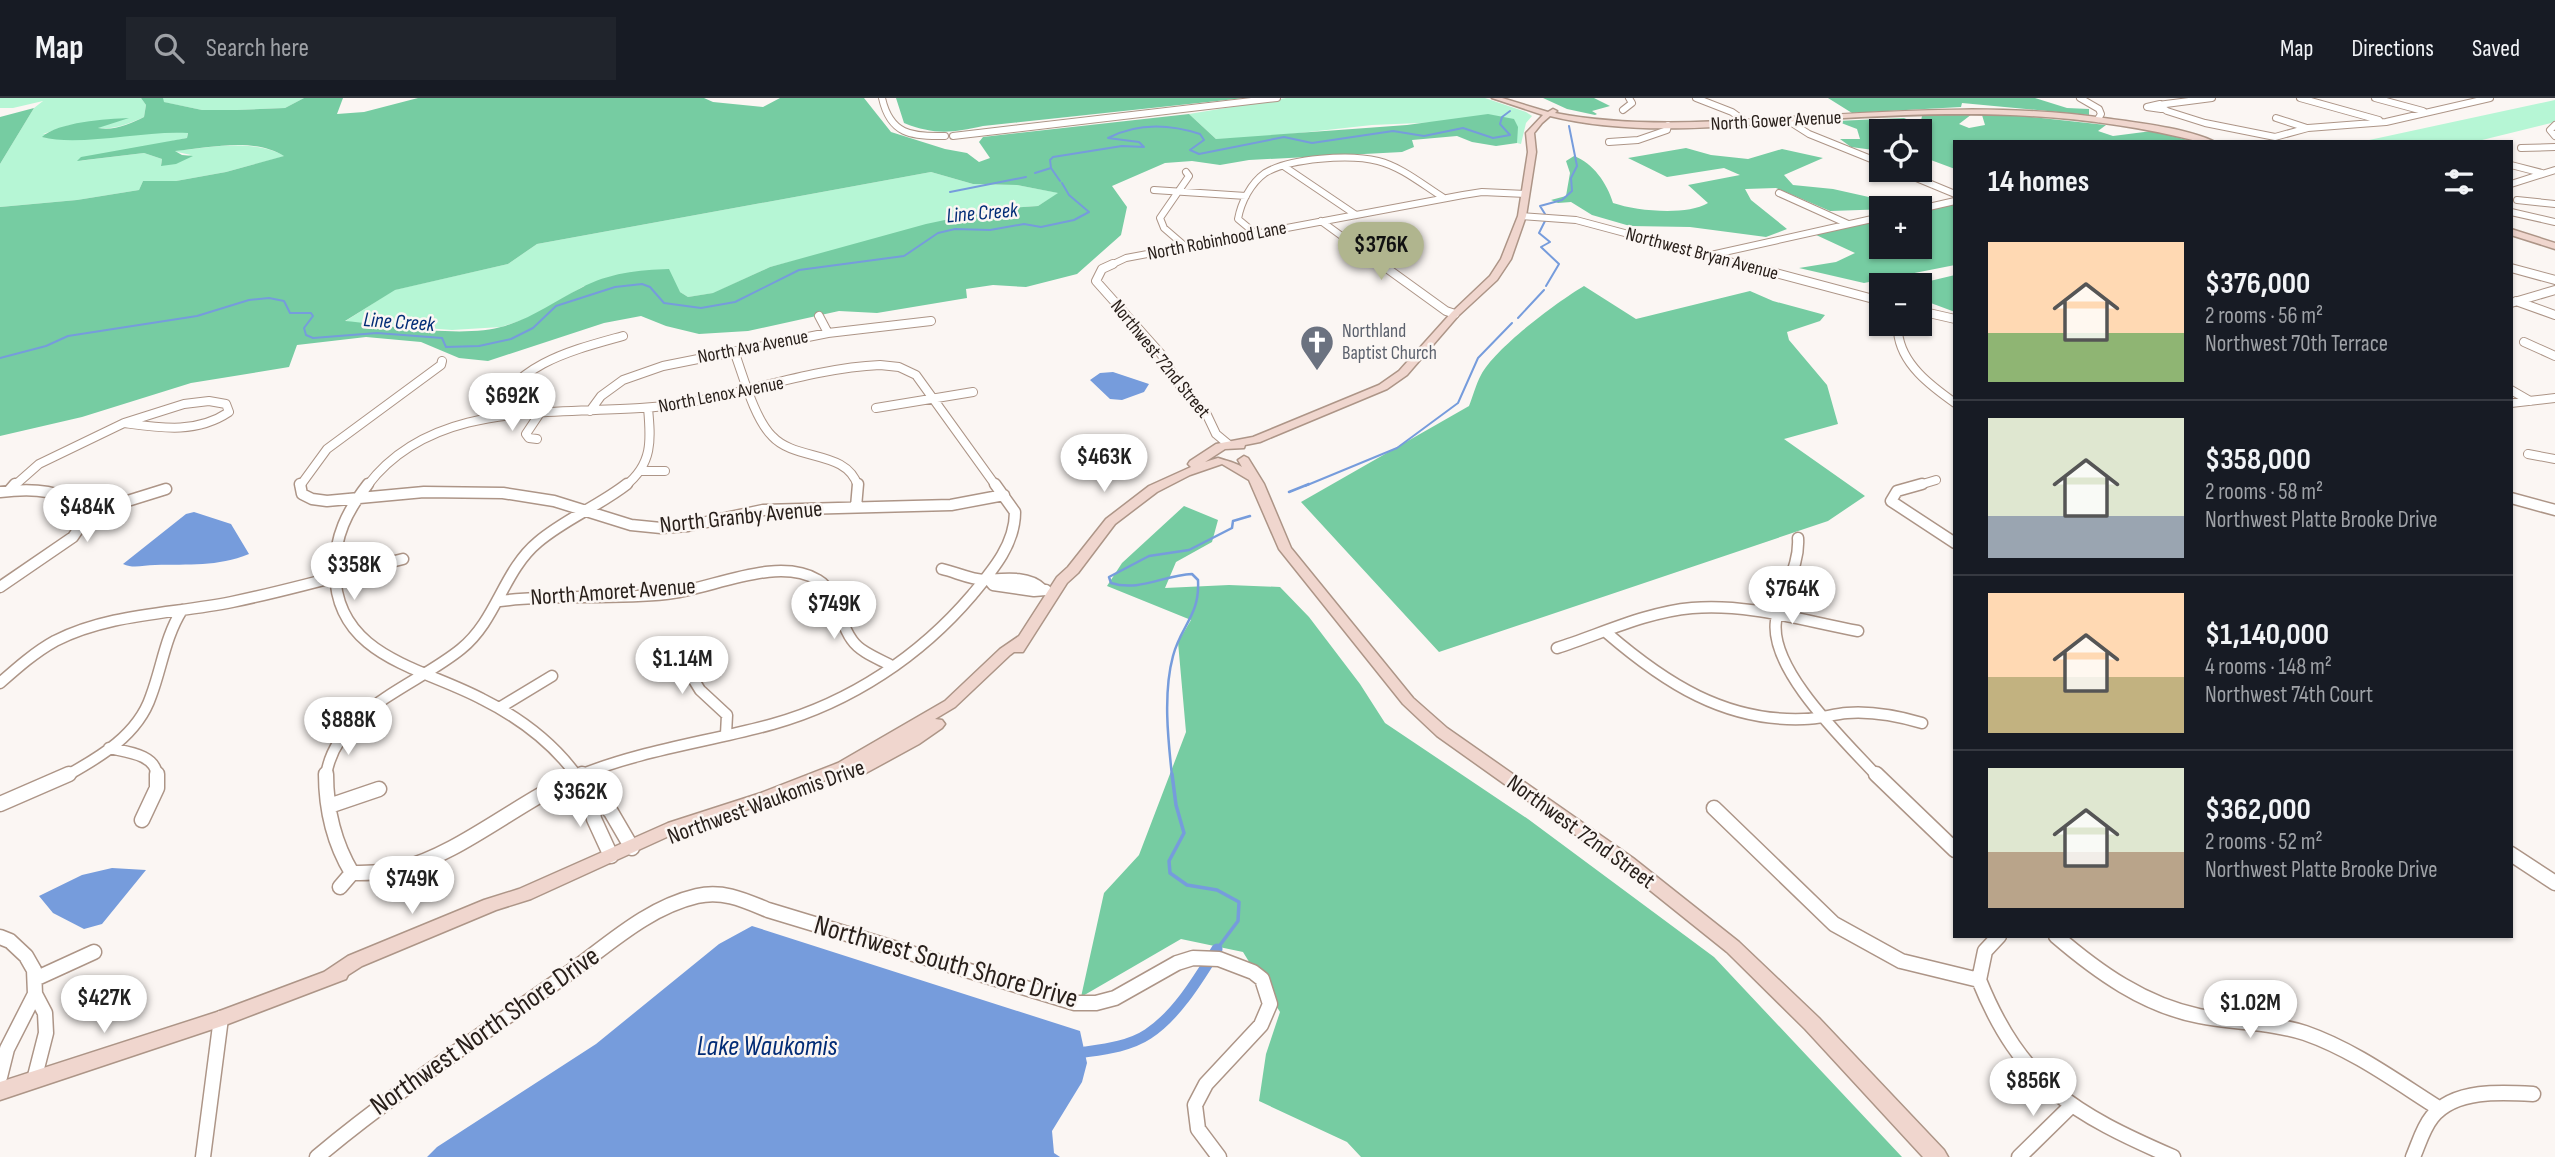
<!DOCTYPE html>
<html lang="en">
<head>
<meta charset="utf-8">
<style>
  :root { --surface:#171b24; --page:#20242c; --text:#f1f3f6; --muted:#9ea1a6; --line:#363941; --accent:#b0b58e }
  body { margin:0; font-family:"Sofia Sans Condensed",sans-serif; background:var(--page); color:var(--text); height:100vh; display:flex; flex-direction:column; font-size:26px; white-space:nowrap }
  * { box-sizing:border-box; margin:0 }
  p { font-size:23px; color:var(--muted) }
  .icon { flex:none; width:38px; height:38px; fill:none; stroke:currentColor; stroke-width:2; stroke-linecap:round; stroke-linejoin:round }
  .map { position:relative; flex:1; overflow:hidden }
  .panel { position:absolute; left:1953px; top:42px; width:560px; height:798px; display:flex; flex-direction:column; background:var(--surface); border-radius:0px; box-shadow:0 2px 5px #0004 }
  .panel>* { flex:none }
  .buttons { position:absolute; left:1869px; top:21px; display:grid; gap:14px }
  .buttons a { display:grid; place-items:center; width:63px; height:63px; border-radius:0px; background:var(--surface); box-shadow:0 2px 5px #0004; font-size:35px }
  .price { position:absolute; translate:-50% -60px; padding:0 16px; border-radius:24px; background:#fff; color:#222; font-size:23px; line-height:46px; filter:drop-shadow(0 2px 4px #0008) }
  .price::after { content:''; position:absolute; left:50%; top:42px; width:21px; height:16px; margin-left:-10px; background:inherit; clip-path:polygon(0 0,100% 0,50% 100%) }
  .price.on { background:var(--accent); color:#111 }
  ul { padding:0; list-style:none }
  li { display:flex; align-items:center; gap:21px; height:175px; padding:0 35px }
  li+li { border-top:2px solid var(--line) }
  li span { display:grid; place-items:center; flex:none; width:196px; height:140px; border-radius:0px; color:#555 }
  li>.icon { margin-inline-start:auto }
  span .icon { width:84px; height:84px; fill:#fffc; stroke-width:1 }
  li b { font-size:30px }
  h2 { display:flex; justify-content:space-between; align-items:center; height:84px; padding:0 35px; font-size:30px }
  header { display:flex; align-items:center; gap:42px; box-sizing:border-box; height:98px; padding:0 35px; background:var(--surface); border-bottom:2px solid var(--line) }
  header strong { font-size:33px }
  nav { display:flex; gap:38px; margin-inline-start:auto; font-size:24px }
  .search { width:490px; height:63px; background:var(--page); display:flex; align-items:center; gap:18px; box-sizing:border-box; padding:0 24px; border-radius:0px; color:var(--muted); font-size:26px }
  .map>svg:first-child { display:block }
  .green { fill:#b6f6d5 }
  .forest { fill:#76cca2; fill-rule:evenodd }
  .water { fill:#769cdc }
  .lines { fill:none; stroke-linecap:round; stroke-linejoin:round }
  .stream-far2 { stroke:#769cdc; stroke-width:2 }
  .stream-far1 { stroke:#769cdc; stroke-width:2.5 }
  .stream { stroke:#769cdc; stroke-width:3.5 }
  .canal { stroke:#769cdc; stroke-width:11 }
  .street-far3-casing { stroke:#ad9587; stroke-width:8 }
  .street-far2-casing { stroke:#ad9587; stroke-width:10 }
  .street-far1-casing { stroke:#ad9587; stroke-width:13 }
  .street-casing { stroke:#ad9587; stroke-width:17 }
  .secondary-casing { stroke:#ad9587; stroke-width:3 }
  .street-far3 { stroke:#fff; stroke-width:6 }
  .street-far2 { stroke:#fff; stroke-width:8 }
  .street-far1 { stroke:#fff; stroke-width:10 }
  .street { stroke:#fff; stroke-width:14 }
  .secondary { fill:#f0d6ce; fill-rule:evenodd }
  .labels { text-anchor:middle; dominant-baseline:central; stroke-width:5; stroke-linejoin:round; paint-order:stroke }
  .far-street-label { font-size:19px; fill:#29201b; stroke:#fbf6f3 }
  .far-worship-label { font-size:19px; fill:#5b616d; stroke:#fbf6f3; text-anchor:start }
  .far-water-label { font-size:21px; font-style:italic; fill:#022c76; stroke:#fbf6f3 }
  .street-label { font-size:23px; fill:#29201b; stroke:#fbf6f3 }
  .near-street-label { font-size:28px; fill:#29201b; stroke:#fbf6f3 }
  .near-water-label { font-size:28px; font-style:italic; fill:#022c76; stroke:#fbf6f3 }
</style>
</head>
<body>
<header>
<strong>Map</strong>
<div class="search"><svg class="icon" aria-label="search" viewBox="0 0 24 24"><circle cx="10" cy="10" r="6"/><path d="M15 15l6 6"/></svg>Search here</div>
<nav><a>Map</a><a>Directions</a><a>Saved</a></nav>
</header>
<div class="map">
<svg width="2555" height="1059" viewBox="0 0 2555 1059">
  <rect width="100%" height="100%" fill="#fbf6f3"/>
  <!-- green -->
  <path class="green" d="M0,0H141L146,7L144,19C129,26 113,32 97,30L108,26L70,27L43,36L188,34L187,40L78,63L144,55L162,61L161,67L191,57L173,53C210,50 251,40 285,58L226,74L176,83H143L139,92L77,102L0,109V66L34,10L43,3L13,10H0Z
    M163,0H304L285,10L237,12H202L163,4Z
    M1286,0H1485L1526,14L1532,18L1526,25L1521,46L1517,45L1514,21L1372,27L1253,40L1216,41L1189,16Z
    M2555,2V24L2474,44H2360Z
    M931,74L973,86L1017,87L1059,95L1038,108L997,111L770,169L714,195L688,199L680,194L584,188L531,219L501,229L452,232L344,224L394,192L508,166L537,146Z"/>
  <!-- forest -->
  <path class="forest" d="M141,0H163L164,4L202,12H237L285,10L304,0H343L337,16L364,14L418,0H704L713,4L763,9L780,0H864L891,34L945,51L967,55L979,64L990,60L979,44L983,39L1189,16L1216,41L1407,27L1488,16L1514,21L1518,29L1517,45L1496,48L1472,44L1457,38L1412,42L1414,49L1402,54L1249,62L1220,67L1192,63L1165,65L1112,88L1127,109L1121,137L1077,176L1026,189L993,187L966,191L967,200L877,215L839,213L748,233L699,236L666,228L641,218L604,225L488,263L459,260L421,244L366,239L297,247L289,269L191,285L82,319L0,338V109L77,102L139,92L143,83H176L226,74L284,58C254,39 209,50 175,53L182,57L193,58L176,66L161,68L162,61L144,55L77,63L81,59L187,40L188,35C144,32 80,49 42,39C58,24 106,21 129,20L98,30C114,33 130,26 144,19L146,7ZM931,74L973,86L1017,87L1058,95L1038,108L997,111L926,126L770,169L713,195L688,199L680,194L669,171C639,172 608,175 581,190C555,203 534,219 505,228C462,241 390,227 345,223L395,192L508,166L537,146Z
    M896,0H1245L983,28C952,35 934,37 904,25Z
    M1543,0H1594L1610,8L1592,13L1597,16L1595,17L1567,11Z
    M1828,0H2035L2067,10L2089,11V17L1962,5L1961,9L1852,15Z
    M34,10L0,66V19Z
    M1972,16L1959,26L1969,30L1985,27L1982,17H2014L2106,27L2098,33L2113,38L2152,33L2196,44H1955V71L1920,58V37L1924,35L1914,29L1920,27L1922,18Z
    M1904,20L1911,23L1881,33V53L1851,49L1840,41H1860L1857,31L1836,23Z
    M1686,50L1711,57L1748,61L1782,51L1823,60L1784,77L1793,87L1833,91L1927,112L1955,105V167L1864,185L1799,170L1836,164L1855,155L1814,136L1881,123V149H1920V110L1830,113L1776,90L1745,91L1751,102L1787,131L1766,139L1690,129L1630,128L1592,117L1571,104L1558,105L1551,102L1566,98L1570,75L1566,63L1574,58C1593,65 1607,85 1613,105C1637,113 1686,118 1708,105L1688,87L1740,77L1724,70L1667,79L1628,60Z
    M1955,177V214L1920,201V187H1913Z
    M1584,188L1636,221L1750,193L1773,203L1825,217L1820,223L1787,234L1789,242L1827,287L1838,326L1784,341L1865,398L1828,423L1439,554L1301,404L1469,308C1473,298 1476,286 1481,277C1495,250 1557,204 1584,188Z
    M1184,408L1218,422L1212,444L1176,464L1165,490L1229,487L1280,489L1309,519L1360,586L1385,625L1528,721L1714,859L1902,1059H1361L1347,1044L1259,1003L1266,956L1280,914L1243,854L1181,841L1081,899L1104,795L1139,757L1186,634L1178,544L1191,522L1107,488L1122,465Z"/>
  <!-- water -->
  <path class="water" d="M1113,274L1149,286L1144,294L1122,302L1110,301L1090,282L1100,275Z
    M194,414L231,426L249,456C217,469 189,466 155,467C143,467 134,471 123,466L186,416Z
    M112,770L146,772L102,826L84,831L53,815L39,798L82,777Z
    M752,828L1080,933L1087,965L1082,984L1052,1033L1054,1055L1060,1059H427L437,1049L596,946L719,846Z"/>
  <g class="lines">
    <!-- stream-far2 -->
    <path class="stream-far2" d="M1035,75L1051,70
      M1060,83L1051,70L1050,62L1053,59L1122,48L1144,49L1139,44L1108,40C1137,25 1169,26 1200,36L1204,42L1190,52L1199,56L1284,39L1312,45L1393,33L1424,38L1463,30L1493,40L1510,37L1500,26L1502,19L1510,13
      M950,94L1026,79
      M1545,116L1540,108L1562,102L1572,93L1571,80L1577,68L1569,28
      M1545,123L1539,135L1550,144L1541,149L1559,166L1546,188
      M1518,220L1544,192
      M0,260L46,248L68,238L197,218L249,202L269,200L284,203L290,215H311L313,218L304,230L306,237L313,240L377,235L442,240L446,249L479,248L511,241L533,230L556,208L615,189L642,186L650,189L664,205L701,210L735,204L799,172L904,158L938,135L955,131L990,132L1024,126L1041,129L1074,122L1089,114L1069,97L1062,85
      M1305,388L1397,350L1458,305L1478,260L1512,225"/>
    <!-- stream-far1 -->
    <path class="stream-far1" d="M1289,394L1309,386
      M1172,678C1168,641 1163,595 1173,558C1181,527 1200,518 1198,482L1192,476C1164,477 1139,494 1111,485L1109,479L1149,458L1189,452L1232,430L1233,423L1250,418"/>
    <!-- stream -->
    <path class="stream" d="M1172,676L1176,707L1184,735L1169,763L1170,775L1187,787L1217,792L1239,804L1238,823L1217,851"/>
    <!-- canal -->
    <path class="canal" d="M1085,954C1106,951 1130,948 1148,936C1177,917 1199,880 1217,851"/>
    <!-- street-far3 casing -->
    <g class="street-far3-casing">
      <path id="street-far3" d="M882,0C890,36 911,39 945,38
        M1696,0L1732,14L1746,24
        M2080,0L2099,11L2101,16L2098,21
        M2300,0L2379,22
        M2375,0L2423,13
        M2160,6L2147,9L2161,11
        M2158,7L2167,13L2205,25L2275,39L2308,30L2386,24L2490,0
        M2158,7L2212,0
        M1623,12L1632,5L1629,0
        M2276,20L2307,30
        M1787,22L1809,36L1881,65
        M2555,27L2550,32L2555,38
        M953,38L1277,0
        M1609,44L1638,42L1667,32L1668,27
        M2521,50L2555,49
        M2511,67L2542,75
        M1285,69L1356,117
        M1897,72L1955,96
        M1186,74L1189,78L1160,120L1164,130L1186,149
        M2511,86L2555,72
        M1154,92L1246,98
        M1779,95L1848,126
        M2517,102L2555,106
        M1920,111L1955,103
        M2511,114L2555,124
        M1522,118L1576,122L1748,168
        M1321,123L1383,168
        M1256,136L1238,121C1241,104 1251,85 1265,75C1290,60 1350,56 1378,63C1402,69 1423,87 1444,100
        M1711,157L1881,119
        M1109,168L1126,160L1463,97L1482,94L1526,96"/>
    </g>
    <!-- street-far2 casing -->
    <g class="street-far2-casing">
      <path id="street-far2" d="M1113,166L1102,171L1096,183L1161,256L1183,293L1207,317L1216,336L1228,346
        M1381,166L1446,213L1455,216
        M1742,166L1881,203
        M2511,170L2555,182
        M2516,203L2555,217
        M2511,205L2555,192
        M1920,213L1955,221
        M819,218L828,235
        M1910,226L1898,234C1901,266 1931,288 1955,305
        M2524,244L2555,258
        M734,253C743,277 754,320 772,338C796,364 846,351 858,388
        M2511,292L2530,303
        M209,303L226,306L229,314C196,336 161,330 124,325L184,306Z
        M2511,305L2555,300
        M876,310L973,294
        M590,313L601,298L623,282L663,268L828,235L931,223
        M493,319C513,266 573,252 623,238
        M537,341L529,340L526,336L540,315
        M2528,356L2555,361
        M640,373H665
        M14,388L39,366L124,325
        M300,388L327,351L441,267L442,263
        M367,388C441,290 582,323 686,305C750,294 815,270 880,267L899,269L916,277L996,388
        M625,388C653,366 651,342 648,310
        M1916,388L1936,382"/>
    </g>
    <!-- street-far1 casing -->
    <g class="street-far1-casing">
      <path id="street-far1" d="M300,386L302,396L312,401L327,403L424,394L503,395L554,403L631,427L661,430L688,428L763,412L951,407L1004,397
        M368,386C347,413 334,439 335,474C336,559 422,569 482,601C518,619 553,645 577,678
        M1922,386L1897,393L1891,403L1955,445
        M9,393L15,386
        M0,394C33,390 64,391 89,415
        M2511,400L2555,412
        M856,409L858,386
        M1798,440C1800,471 1780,493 1776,523C1769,572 1846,644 1877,678
        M942,471C955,474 972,482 985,482C1003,481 1028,477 1042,491
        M989,482L993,487L1034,493L1046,492
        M0,489L73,439L89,415L166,391
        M500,503C555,496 611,502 666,496C710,492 776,457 818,482C837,493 839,525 852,542C860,554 879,561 892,568
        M1607,535C1665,585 1725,624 1804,621C1819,621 1833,616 1847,615C1872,613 1898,618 1922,625
        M1557,550C1601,536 1646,514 1692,510C1747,505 1804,523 1858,533
        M695,560L692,579L700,592L727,617L726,636
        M0,585C17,570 35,554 55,543C110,515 173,516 232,504C290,492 346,476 403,461
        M499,610L552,578
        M109,650C126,654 156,656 157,678
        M66,678C100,659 138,637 151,598C162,569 165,539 182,512
        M326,678C335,612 416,588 461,551C497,522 503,473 538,444C565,421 599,408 627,386
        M578,678C641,652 708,644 773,626C851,604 920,558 972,497C992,473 1015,447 1015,414L995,386"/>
    </g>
    <!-- street casing -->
    <g class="street-casing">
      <path id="street" d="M326,676C326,711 334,745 352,775
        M1876,676L1955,752
        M578,678L611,714L632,750
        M578,678L582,676
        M590,694L594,721L611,758
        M0,706L69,676
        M329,708L379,691
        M1714,710L1834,826L1901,863L1979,882C2021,986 2074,1016 2173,1059
        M142,722L157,690V676
        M2511,756L2555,785
        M352,775C368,775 384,775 400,771C460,756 519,703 578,678
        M340,789L352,775
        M2056,838C2098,874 2144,907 2199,918C2234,925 2271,924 2305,935C2354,952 2397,984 2440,1011
        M0,839L10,843L26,858L34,872L35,896L45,915L46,935L34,982
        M35,881L94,854
        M1979,882L1985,853L1999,838
        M0,979L7,951L35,896
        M203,1059L221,920
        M317,1059C396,993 482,937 566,877C607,848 646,810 697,798C723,792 744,802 768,812L1075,905H1096L1115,900L1177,865L1193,860L1219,861L1253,874L1262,881L1270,906L1261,927L1206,986L1195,1007L1198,1031L1219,1059
        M2019,1059L2070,1009
        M2413,1059C2419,1045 2423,1030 2432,1019C2454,991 2502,994 2533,996"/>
    </g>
    <!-- secondary casing -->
    <g class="secondary-casing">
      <path id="secondary" d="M1492,0H1502L1548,14L1553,11L1557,13L1555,15C1633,30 1714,24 1793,19C1899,13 2005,5 2111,21C2140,25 2190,31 2215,44H2201C2071,11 1958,13 1826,21C1736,27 1639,40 1550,18L1542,25L1534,35L1536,54L1526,118L1511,161L1497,182L1458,218L1407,277L1387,291L1260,344L1245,347L1244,350L1225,351L1205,364L1218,360C1226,363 1234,364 1242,369L1238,362L1244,358L1248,360L1264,386L1291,450L1413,600L1447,630L1633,760L1739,844L1819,920L1944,1052L1948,1059H1923L1805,931L1727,854L1621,769L1437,638L1403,606L1279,451L1249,382L1222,366L1190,377L1157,394L1115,426L1078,475L1067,485L1023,554H1014L1010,557L955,609L935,621L942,622L945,626L942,630L919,646L864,676L858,677L850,672L773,703L680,733L531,801L496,812L362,868L348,877L346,881L228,926L0,1002V984L217,914L324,874L348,858L484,802L519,791L668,725L761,695L838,665L945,603L1000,551L1019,538L1057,479L1068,469L1106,421L1149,388L1191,369L1188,366L1190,363L1216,346L1253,339L1379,287L1399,273L1452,214L1490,178L1501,161L1518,118L1528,54L1526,35L1543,17Z
        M2511,131L2555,145V151L2511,137Z"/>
    </g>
    <!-- street-far3 -->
    <use href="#street-far3" class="street-far3"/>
    <!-- street-far2 -->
    <use href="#street-far2" class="street-far2"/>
    <!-- street-far1 -->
    <use href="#street-far1" class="street-far1"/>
    <!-- street -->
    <use href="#street" class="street"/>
    <!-- secondary -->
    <use href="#secondary" class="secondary"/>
  </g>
  <!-- icons -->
  <defs>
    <g id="church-pin" transform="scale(1.75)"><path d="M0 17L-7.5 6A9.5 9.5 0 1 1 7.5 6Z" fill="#6b7280" stroke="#fbf6f3"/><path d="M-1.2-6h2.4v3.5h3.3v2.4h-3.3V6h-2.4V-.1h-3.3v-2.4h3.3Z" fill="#fff"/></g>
  </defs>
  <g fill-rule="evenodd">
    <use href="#church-pin" x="1317" y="244"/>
  </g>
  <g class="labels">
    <!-- far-street labels -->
    <g class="far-street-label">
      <text transform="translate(1776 23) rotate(-3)">North Gower Avenue</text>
      <text transform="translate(1217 143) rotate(-11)">North Robinhood Lane</text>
      <text transform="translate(1702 156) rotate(15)">Northwest Bryan Avenue</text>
      <text transform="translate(753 249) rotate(-11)">North Ava Avenue</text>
      <text transform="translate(1160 261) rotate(51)">Northwest 72nd Street</text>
      <text transform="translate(721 297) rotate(-11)">North Lenox Avenue</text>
    </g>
    <!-- far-worship labels -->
    <g class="far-worship-label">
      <text x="1342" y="233">Northland<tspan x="1342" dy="22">Baptist Church</tspan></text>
    </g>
    <!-- far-water labels -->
    <g class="far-water-label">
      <text transform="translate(982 115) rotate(-5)">Line Creek</text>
      <text transform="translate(399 224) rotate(4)">Line Creek</text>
    </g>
    <!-- street labels -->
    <g class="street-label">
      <text transform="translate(741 419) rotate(-6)">North Granby Avenue</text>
      <text transform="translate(613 494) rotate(-4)">North Amoret Avenue</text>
      <text transform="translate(766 704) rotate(-20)">Northwest Waukomis Drive</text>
      <text transform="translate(1581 734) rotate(36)">Northwest 72nd Street</text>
    </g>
    <!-- near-street labels -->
    <g class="near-street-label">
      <text transform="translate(946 864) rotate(16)">Northwest South Shore Drive</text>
      <text transform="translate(485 933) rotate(-35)">Northwest North Shore Drive</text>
    </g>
    <!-- near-water labels -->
    <g class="near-water-label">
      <text x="767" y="948">Lake Waukomis</text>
    </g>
  </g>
</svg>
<div class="buttons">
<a><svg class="icon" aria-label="locate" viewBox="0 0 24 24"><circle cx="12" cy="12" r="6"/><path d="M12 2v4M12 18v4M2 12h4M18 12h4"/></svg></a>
<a>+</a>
<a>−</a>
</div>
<b class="price on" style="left:1381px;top:184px">$376K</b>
<b class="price" style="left:512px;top:335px">$692K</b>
<b class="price" style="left:1104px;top:396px">$463K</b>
<b class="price" style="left:87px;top:446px">$484K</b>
<b class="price" style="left:354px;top:504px">$358K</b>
<b class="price" style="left:1792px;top:528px">$764K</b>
<b class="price" style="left:834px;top:543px">$749K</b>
<b class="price" style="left:682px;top:598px">$1.14M</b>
<b class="price" style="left:348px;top:659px">$888K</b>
<b class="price" style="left:580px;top:731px">$362K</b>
<b class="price" style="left:412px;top:818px">$749K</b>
<b class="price" style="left:104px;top:937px">$427K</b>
<b class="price" style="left:2250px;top:942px">$1.02M</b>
<b class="price" style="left:2033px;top:1020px">$856K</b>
<section class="panel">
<h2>14 homes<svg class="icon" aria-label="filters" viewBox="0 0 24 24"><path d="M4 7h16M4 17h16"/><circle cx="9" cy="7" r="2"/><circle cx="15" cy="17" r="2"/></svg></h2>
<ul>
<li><span style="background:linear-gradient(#ffd9b3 65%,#8fb573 0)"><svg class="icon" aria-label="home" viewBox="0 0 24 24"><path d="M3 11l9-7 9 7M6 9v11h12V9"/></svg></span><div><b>$376,000</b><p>2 rooms · 56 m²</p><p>Northwest 70th Terrace</p></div></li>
<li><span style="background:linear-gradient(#dfe7d0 70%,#9aa5b1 0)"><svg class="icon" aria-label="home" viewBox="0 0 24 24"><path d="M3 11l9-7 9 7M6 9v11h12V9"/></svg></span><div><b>$358,000</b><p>2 rooms · 58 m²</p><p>Northwest Platte Brooke Drive</p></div></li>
<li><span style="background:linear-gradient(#ffd9b3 60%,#c2b280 0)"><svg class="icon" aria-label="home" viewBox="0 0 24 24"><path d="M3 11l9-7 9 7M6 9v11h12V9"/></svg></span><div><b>$1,140,000</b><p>4 rooms · 148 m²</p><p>Northwest 74th Court</p></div></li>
<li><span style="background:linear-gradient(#dfe7d0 60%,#b9a48a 0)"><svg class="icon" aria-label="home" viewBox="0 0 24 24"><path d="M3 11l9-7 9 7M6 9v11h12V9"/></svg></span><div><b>$362,000</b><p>2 rooms · 52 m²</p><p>Northwest Platte Brooke Drive</p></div></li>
</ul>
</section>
</div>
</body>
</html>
